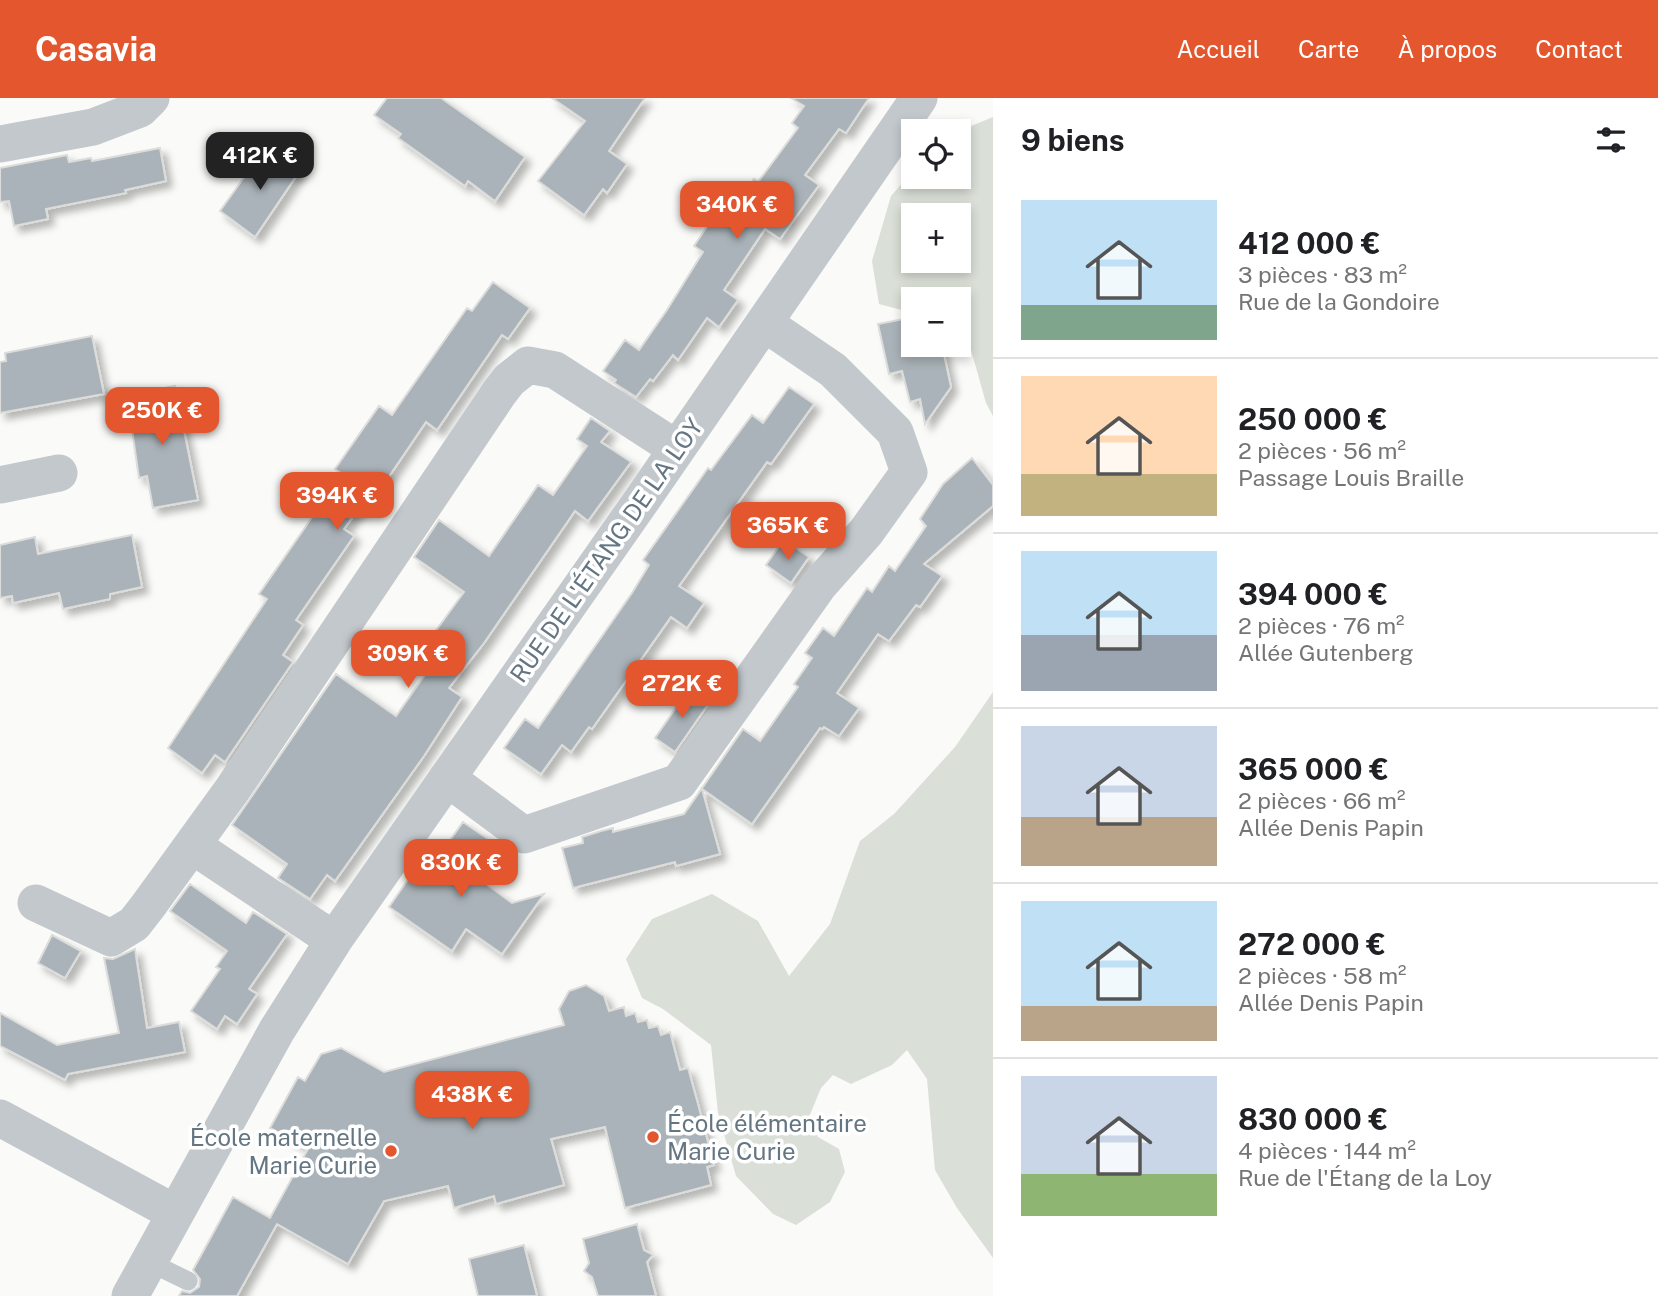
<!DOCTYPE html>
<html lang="fr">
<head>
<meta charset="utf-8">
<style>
  :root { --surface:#fff; --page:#f6f6f6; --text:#202124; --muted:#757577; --line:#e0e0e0; --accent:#e4572e }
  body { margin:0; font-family:"Public Sans",sans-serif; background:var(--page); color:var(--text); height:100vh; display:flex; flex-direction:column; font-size:26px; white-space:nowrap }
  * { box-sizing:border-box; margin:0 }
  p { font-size:23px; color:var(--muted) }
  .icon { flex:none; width:38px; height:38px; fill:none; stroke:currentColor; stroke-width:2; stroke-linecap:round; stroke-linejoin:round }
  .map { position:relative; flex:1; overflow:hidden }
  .drawer { display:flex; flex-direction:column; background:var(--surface); width:665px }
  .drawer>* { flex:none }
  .tools { position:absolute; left:901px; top:21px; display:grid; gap:14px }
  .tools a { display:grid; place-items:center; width:70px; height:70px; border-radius:0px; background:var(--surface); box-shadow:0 4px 10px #0003; font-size:35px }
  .price { position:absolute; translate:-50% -60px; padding:0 16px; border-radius:14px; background:var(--accent); color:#fff; font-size:23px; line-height:46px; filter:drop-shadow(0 2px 4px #0008) }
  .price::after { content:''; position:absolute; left:50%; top:42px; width:21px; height:16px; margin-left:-10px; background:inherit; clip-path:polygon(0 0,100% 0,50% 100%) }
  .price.selected { background:#222; color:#fff }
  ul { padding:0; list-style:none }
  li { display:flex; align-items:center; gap:21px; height:175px; padding:0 28px }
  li+li { border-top:2px solid var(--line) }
  li span { display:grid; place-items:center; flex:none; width:196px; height:140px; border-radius:0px; color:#555 }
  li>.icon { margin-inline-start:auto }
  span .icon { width:84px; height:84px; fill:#fffc; stroke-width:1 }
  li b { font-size:30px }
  h2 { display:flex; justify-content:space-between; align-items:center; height:84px; padding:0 28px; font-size:30px }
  header { display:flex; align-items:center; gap:42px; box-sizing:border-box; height:98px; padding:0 35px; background:var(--accent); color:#fff }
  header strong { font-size:33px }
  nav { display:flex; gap:38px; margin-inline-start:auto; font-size:24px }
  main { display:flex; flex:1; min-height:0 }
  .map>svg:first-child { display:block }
  .green { fill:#dadfd7; fill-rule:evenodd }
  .building { fill:#aab3b9; stroke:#dcdcda; stroke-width:2; filter:url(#shadow) }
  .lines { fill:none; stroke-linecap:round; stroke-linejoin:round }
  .service { stroke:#c3c8cc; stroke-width:19 }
  .minor { stroke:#c3c8cc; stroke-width:37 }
  .poi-dot { fill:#e4572e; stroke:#fff; stroke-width:2.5 }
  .labels { text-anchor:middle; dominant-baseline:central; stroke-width:7; stroke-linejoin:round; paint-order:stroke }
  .street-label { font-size:24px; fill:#657683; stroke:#fff }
  .poi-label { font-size:24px; fill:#657683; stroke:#fff; text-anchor:start }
</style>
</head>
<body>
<header>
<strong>Casavia</strong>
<nav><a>Accueil</a><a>Carte</a><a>À propos</a><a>Contact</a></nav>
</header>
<main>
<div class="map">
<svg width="993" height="1198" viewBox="0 0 993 1198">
  <defs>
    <filter id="shadow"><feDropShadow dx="6" dy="6" stdDeviation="3.5" flood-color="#0004"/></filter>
  </defs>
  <rect width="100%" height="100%" fill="#fafaf8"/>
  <!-- green -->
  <path class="green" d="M993,19V318L986,305L964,227L959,225V201H914L913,215L879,206L872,163L891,98L913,73L914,79H959V33ZM914,117H959V163H914Z
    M993,594V1160L957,1110L935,1072L927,981L907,952L892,967L851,986L833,977L821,990L809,1019L818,1039L839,1051L845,1074L830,1104L796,1127L773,1116L736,1078L718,1015L711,947L663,911L642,900L626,861L652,821L712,796L758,823L789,878L830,826L860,743L894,716L955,649Z"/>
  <!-- building -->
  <path class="building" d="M387,0H441L525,59L495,103L468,83L465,88L398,40L401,36L374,17Z
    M552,0H645L609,53L627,66L607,95L603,91L584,117L538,83L585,23Z
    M791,0H869L846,35L839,31L805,77L819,87L780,141L765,131L724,192L738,202L719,229L707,220L678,262L673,257L653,283L650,281L636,299L614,285L616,282L603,273L625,242L639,252L667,212L703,154L694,148L725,102L734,109L754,81L758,84L798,30L792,25L804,8Z
    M160,50L166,83L125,92L126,95L46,111L48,121L14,128L9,103L0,104V70L67,57L69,64L91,60L92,63Z
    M265,50L299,74L255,139L220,113Z
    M493,184L530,210L508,241L502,237L437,332L426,324L388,380L383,377L344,431L354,438L296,522L303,527L283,557L293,564L225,664L215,657L202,675L168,650L267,501L259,496L342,376L335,371L379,308L392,317L467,210L472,213Z
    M914,219V247H942L951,289L925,326L920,301L910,304L902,273L889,276L878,226Z
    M92,238L104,296L0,315V264L6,263L5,255Z
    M175,288L198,402L153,410L147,378L139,380L127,297Z
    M789,289L814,306L771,366L767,364L679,488L704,505L687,530L671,519L592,631L589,629L571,654L562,647L541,676L504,650L525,621L538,630L632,495L649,467L643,462L694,390L708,370L711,372L752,317L763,325Z
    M591,320L610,333L601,344L631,364L588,423L575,413L484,545L449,590L462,599L424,658L335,783L327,777L310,801L278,780L287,766L232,727L336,576L396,618L427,574L416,567L435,541L432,538L464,494L414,459L439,422L489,458L538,387L553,397L587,348L577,341Z
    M972,360L993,387V408L924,466L942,478L920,509L916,507L889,543L878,536L837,595L859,610L839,638L824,629L822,631L820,630L752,726L702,691L720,756L676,768L675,764L573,790L562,750L583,745L582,739L601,733L613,730V734L684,716L743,631L760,643L798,589L794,586L812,560L805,555L823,530L834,538L867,490L872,494L889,468L895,473L926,428L920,421L943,386Z
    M132,437L142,489L110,496V501L63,511L59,495L13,505L12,498L0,500V447L35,439L38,456Z
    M780,447H791L809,459L791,485L766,467Z
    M689,591L709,605L675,654L655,640Z
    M463,724L488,741L466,771L512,805L544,796L502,856L466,831L452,853L389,809L416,770L426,776Z
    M190,786L246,825L253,814L287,836L249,891L257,896L237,926L225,918L217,931L191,913L220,871L216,869L227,853L170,813Z
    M52,837L81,853L65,880L38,865Z
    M135,851L147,930L179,924L185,954L68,976L65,982L0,948V915L57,947L119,935L104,860L113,861Z
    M586,887L604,898L609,913L624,909L626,918L635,915L638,924L647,922L649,930L658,928L661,937L670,934L680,972L688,970L698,1006L714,1067L707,1069L711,1087L625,1110L605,1029L551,1041L564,1087L496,1106L494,1098L454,1110L448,1088L384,1103L348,1166L277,1126L237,1198H179L182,1193L190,1195L199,1189L200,1181L193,1172L233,1099L270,1120L308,1051L270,1030L298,979L305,983L321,956L341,950L384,974L564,927L559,911L569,893Z
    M637,1126L644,1152L653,1157L647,1164L656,1198H598L592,1179L584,1173L589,1165L583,1141Z
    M524,1147L537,1198H478L469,1161Z"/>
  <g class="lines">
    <!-- service -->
    <path class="service" d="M149,1164L188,1183"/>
    <!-- minor -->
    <path class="minor" d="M0,46L93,29L140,11L151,0
      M0,387L59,375
      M447,680L524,737L679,684L819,487L866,434L909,374L895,334L833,272L764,225
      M193,748L334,842
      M36,805L111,840L134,826L148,808L232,692L499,295L509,282L528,267L555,272L677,351
      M0,1020L175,1115
      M130,1198L277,932L334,842L646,396L919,0"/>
  </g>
  <!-- markers -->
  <g class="poi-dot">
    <circle cx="653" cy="1039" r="7"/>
    <circle cx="391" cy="1053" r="7"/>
  </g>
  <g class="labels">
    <!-- street labels -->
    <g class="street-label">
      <text transform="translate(606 452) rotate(-55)">RUE DE L'ÉTANG DE LA LOY</text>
    </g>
    <!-- poi labels -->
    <g class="poi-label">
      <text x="667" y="1025">École élémentaire<tspan x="667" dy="28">Marie Curie</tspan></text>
      <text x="377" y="1039" text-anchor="end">École maternelle<tspan x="377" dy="28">Marie Curie</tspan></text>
    </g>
  </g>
</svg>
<div class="tools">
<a><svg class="icon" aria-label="locate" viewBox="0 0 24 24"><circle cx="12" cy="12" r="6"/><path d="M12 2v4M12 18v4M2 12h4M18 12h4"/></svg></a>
<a>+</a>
<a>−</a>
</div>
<b class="price selected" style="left:260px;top:94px">412K €</b>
<b class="price" style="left:737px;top:143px">340K €</b>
<b class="price" style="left:162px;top:349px">250K €</b>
<b class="price" style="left:337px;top:434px">394K €</b>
<b class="price" style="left:788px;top:464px">365K €</b>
<b class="price" style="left:408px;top:592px">309K €</b>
<b class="price" style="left:682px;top:622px">272K €</b>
<b class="price" style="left:461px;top:801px">830K €</b>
<b class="price" style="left:472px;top:1033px">438K €</b>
</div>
<section class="drawer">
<h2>9 biens<svg class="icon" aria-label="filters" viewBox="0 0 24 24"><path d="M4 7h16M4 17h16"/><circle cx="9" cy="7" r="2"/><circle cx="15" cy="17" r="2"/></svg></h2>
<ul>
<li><span style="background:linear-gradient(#bfe0f5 75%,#7fa58c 0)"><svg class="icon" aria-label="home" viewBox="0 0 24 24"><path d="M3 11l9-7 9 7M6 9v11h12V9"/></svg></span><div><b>412 000 €</b><p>3 pièces · 83 m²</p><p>Rue de la Gondoire</p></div></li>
<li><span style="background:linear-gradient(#ffd9b3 70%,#c2b280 0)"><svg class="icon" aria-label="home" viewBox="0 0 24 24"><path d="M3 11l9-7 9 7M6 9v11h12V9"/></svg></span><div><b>250 000 €</b><p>2 pièces · 56 m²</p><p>Passage Louis Braille</p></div></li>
<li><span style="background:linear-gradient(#bfe0f5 60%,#9aa5b1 0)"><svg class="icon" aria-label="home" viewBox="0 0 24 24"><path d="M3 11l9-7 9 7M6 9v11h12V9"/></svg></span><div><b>394 000 €</b><p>2 pièces · 76 m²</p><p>Allée Gutenberg</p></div></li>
<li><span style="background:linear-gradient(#c9d6e8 65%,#b9a48a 0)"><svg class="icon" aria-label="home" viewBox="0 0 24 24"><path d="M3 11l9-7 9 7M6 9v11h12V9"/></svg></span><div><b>365 000 €</b><p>2 pièces · 66 m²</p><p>Allée Denis Papin</p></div></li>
<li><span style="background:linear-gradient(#bfe0f5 75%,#b9a48a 0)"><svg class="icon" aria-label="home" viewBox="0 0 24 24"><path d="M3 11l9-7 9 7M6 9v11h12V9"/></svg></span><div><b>272 000 €</b><p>2 pièces · 58 m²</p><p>Allée Denis Papin</p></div></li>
<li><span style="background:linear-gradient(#c9d6e8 70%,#8fb573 0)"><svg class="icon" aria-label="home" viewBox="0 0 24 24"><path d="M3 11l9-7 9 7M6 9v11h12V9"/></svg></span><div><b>830 000 €</b><p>4 pièces · 144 m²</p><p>Rue de l'Étang de la Loy</p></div></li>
</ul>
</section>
</main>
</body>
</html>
